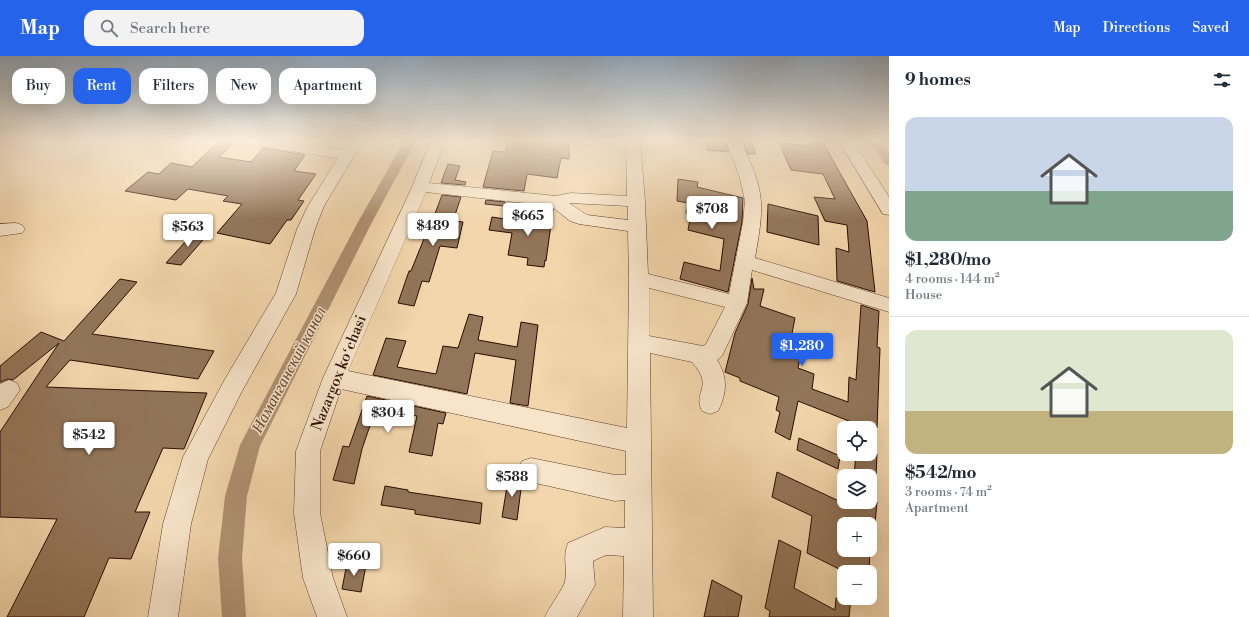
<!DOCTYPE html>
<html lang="en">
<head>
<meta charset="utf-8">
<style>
  :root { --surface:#fff; --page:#f2f2f3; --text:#1f2937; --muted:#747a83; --line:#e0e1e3; --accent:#2563eb }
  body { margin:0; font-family:"Libre Bodoni",serif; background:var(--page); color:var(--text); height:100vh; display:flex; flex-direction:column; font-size:15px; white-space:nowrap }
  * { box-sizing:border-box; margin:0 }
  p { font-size:13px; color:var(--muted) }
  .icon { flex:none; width:22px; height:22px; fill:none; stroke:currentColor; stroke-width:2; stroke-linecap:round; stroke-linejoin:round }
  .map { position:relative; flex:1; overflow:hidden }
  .side { display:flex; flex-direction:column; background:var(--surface); width:360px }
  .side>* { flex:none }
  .banner { position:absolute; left:12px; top:12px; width:380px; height:36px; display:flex; gap:8px }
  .controls { position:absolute; left:837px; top:365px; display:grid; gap:8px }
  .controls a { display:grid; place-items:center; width:40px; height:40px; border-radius:8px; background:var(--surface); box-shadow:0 4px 16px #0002; font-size:20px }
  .price { position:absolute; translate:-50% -34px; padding:0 9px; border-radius:4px; background:#fff; color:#222; font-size:13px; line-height:26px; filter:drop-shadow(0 1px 2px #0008) }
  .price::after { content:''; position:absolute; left:50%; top:24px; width:12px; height:9px; margin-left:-6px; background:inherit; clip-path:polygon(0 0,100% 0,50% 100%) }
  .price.selected { background:var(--accent); color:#fff }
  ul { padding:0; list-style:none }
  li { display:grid; align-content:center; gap:8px; height:212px; padding:0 16px }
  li+li { border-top:1px solid var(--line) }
  li span { display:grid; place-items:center; height:124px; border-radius:12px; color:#555 }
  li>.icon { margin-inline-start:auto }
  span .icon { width:72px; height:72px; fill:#fffc; stroke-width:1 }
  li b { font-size:17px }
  h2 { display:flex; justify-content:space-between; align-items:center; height:48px; padding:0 16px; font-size:17px }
  .tag { padding:0 14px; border-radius:12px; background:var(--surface); box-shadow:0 4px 16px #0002; font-size:14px; line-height:36px }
  .tag.selected { background:var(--accent); color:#fff }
  header { display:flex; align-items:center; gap:24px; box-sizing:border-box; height:56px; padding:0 20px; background:var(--accent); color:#fff }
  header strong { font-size:19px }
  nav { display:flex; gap:22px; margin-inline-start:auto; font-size:14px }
  .search { width:280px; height:36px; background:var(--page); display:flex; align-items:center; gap:10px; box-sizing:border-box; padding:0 14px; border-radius:12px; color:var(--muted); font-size:15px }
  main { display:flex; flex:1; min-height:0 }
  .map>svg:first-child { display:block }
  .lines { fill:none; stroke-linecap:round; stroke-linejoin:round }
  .canal { fill:#af9172; fill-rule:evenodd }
  .building { fill:#937559; stroke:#2a0c00 }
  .minor-casing { stroke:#5c3e2b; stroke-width:1 }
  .minor { fill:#f7e4c9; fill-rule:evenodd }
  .labels { text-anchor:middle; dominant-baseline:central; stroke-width:3; stroke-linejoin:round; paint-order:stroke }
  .street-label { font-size:15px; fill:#2a0c00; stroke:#f7e4c9 }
  .water-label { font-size:16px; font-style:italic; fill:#664833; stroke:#f7e4c9 }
</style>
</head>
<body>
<header>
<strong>Map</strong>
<div class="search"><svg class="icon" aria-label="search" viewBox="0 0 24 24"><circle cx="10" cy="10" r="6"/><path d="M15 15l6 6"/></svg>Search here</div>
<nav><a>Map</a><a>Directions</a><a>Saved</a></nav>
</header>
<main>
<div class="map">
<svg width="889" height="561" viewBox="0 0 889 561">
  <rect width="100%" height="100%" fill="#f3d6ac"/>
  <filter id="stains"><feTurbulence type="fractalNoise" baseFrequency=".005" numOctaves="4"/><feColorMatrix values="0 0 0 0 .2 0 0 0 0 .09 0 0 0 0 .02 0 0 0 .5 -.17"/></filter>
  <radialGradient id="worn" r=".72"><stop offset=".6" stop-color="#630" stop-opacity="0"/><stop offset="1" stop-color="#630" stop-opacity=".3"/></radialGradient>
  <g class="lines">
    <!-- canal -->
    <path class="canal" d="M404,85H416L372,166L260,390L247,440L242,502L246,561H222L218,502L225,440L240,389L358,166Z
      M868,85H880L889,97V109L885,108Z"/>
  </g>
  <!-- building -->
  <path class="building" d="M219,85H235L219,101L251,106L263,92L305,99L294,115L316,118L298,144L304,145L291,164H287L270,188L217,177L242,148L223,145L228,140L188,133L176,144L125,135L148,116L159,118L171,107L192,111Z
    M508,85H569V103L561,102L557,122L527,118L524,135L483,131L493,95L505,96Z
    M707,85H725L729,96L707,94Z
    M742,85H751L756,98H748Z
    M808,85H822L867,165L875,236L837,225L836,192L849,196L847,169L825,165L814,141L835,143L823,118L791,114L779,87L811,90Z
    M448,108L460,110L455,124L466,126L465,129L441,127Z
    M678,123L698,126L697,131L743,142L742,166L728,236L680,223L684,206L720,215L724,183L688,174L691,158L686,157L688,147L677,145Z
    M442,139L461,141L453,165L463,166L457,192L440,190L429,226L422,225L414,250L398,247L409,215H411L432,163H433Z
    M486,144L505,146L504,150L485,148Z
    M768,148L818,160L819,189L767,176Z
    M540,150L553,153L546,205L545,204L544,211L527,209L528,202L508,199L512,177L489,174L492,161L538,168Z
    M196,174L209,177L181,209L166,207Z
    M752,222L754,233H764L760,250L795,262L788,298L800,302L798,312L814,318L812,333L848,346L849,321L856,324L861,249L879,255L877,291L880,292L877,372H859V369L798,345L790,384L775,376L780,356L776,354L779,341L740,325V322L725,316L735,277L748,248Z
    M120,223L137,226L92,278L214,295L198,323L70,304L46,331L207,337L184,393L163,392L135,456H150L131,503L109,502L84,561H7L57,463L0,461V376L59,287L13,324L8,323L0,326V310L41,276L64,285Z
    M469,258L483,261L478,284L517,291L521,266L538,269L528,350L510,347L516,304L475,297L467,338L373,319L386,282L406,285L397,311L436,318L443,290L458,292Z
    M367,340L446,357L443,368L438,367L432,400L409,396L417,360L376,352L362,393L354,428L333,424L343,390L349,391Z
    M799,382L840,400L838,413L797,394Z
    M856,398H877L876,420H854Z
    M777,416L841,446H877L875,468H844V494H870L869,516H839V513L807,497L812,460L772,441Z
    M509,418L519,420L522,425L517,464L502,461Z
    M385,430L408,434V436L482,447L480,468L415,458V454L381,449Z
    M779,484L801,495L794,532L835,554L836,542H851L849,561H769L770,555L765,552Z
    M347,507L366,509L361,536L342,533Z
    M712,524L742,540L738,561H704Z"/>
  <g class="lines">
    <!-- minor casing -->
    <g class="minor-casing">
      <path id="minor" d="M0,85H16L14,88L0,93Z
        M243,85H279L343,94L349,85H363L324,150L315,173L296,238L241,337L208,403L191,468L178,561H148L163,468L183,401L225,323L276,237L297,173L308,150L338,102L250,89L245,88Z
        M431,85H445L429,127L556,140L571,137L627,140L626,85H640L645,145L648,218L729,238L743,166L745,145L739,119L726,85H740C749,103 760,125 761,146C762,165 758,183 755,202L889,242V256L752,214L747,247L722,300L717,304C728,321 727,337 718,355L710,358L702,355C692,335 715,332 692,306L650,297L653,561H623L624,500L606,499L593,505L595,529L577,561H545C549,551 564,532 565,525C568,511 562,502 568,487L605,471L625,472V444L615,445L531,426L522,423L518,414L522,405L531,402L615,419H626V395L341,333L320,395V457L333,522L347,561H317L303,522L294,457L296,395L323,322L412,131ZM426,136L551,150L570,165L579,168L628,175L629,223L627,372L348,315ZM569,147L628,150V164L587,159ZM649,232L725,251L706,288L703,290L649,280Z
        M839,85H853L889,141V159L883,158Z
        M16,167L22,169L25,173L22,177L0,180V168Z
        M9,324L17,327L20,334L8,351L0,354V328Z"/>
    </g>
    <!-- minor -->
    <use href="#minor" class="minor"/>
  </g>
  <!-- sky -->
  <linearGradient id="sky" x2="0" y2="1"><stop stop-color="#91a6b9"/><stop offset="0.52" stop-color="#faedda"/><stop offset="1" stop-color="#faedda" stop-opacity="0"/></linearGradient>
  <rect width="889" height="163" fill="url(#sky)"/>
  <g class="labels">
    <!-- street labels -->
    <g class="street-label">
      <text transform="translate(339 317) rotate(-68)">Nazargox koʻchasi</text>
    </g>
    <!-- water labels -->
    <g class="water-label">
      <text transform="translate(289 314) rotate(-62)">Наманганский канал</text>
    </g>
  </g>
  <rect width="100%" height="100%" filter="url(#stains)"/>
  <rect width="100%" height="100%" fill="url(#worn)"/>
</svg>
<div class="controls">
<a><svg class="icon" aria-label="locate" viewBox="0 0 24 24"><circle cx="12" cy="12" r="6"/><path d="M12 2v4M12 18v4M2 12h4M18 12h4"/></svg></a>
<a><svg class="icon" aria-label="layers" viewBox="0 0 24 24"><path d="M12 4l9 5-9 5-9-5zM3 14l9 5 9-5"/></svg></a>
<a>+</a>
<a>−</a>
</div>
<b class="price" style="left:712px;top:174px">$708</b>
<b class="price" style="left:528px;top:181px">$665</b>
<b class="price" style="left:433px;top:191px">$489</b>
<b class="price" style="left:188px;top:192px">$563</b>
<b class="price selected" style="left:802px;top:311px">$1,280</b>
<b class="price" style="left:388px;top:378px">$304</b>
<b class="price" style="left:89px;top:400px">$542</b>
<b class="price" style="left:512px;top:442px">$588</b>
<b class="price" style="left:354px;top:521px">$660</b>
<div class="banner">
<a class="tag">Buy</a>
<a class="tag selected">Rent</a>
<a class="tag">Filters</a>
<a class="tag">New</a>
<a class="tag">Apartment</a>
</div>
</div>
<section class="side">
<h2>9 homes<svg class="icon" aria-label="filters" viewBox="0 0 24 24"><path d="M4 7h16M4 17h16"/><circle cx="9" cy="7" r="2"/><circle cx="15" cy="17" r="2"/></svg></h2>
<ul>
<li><span style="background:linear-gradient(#c9d6e8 60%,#7fa58c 0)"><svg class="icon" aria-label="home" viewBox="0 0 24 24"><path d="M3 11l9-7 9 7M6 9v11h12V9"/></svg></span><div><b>$1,280/mo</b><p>4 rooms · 144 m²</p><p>House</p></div></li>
<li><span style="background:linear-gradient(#dfe7d0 65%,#c2b280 0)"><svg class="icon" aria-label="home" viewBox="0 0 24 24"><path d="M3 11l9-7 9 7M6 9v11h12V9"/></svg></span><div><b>$542/mo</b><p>3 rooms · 74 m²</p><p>Apartment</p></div></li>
</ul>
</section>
</main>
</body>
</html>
